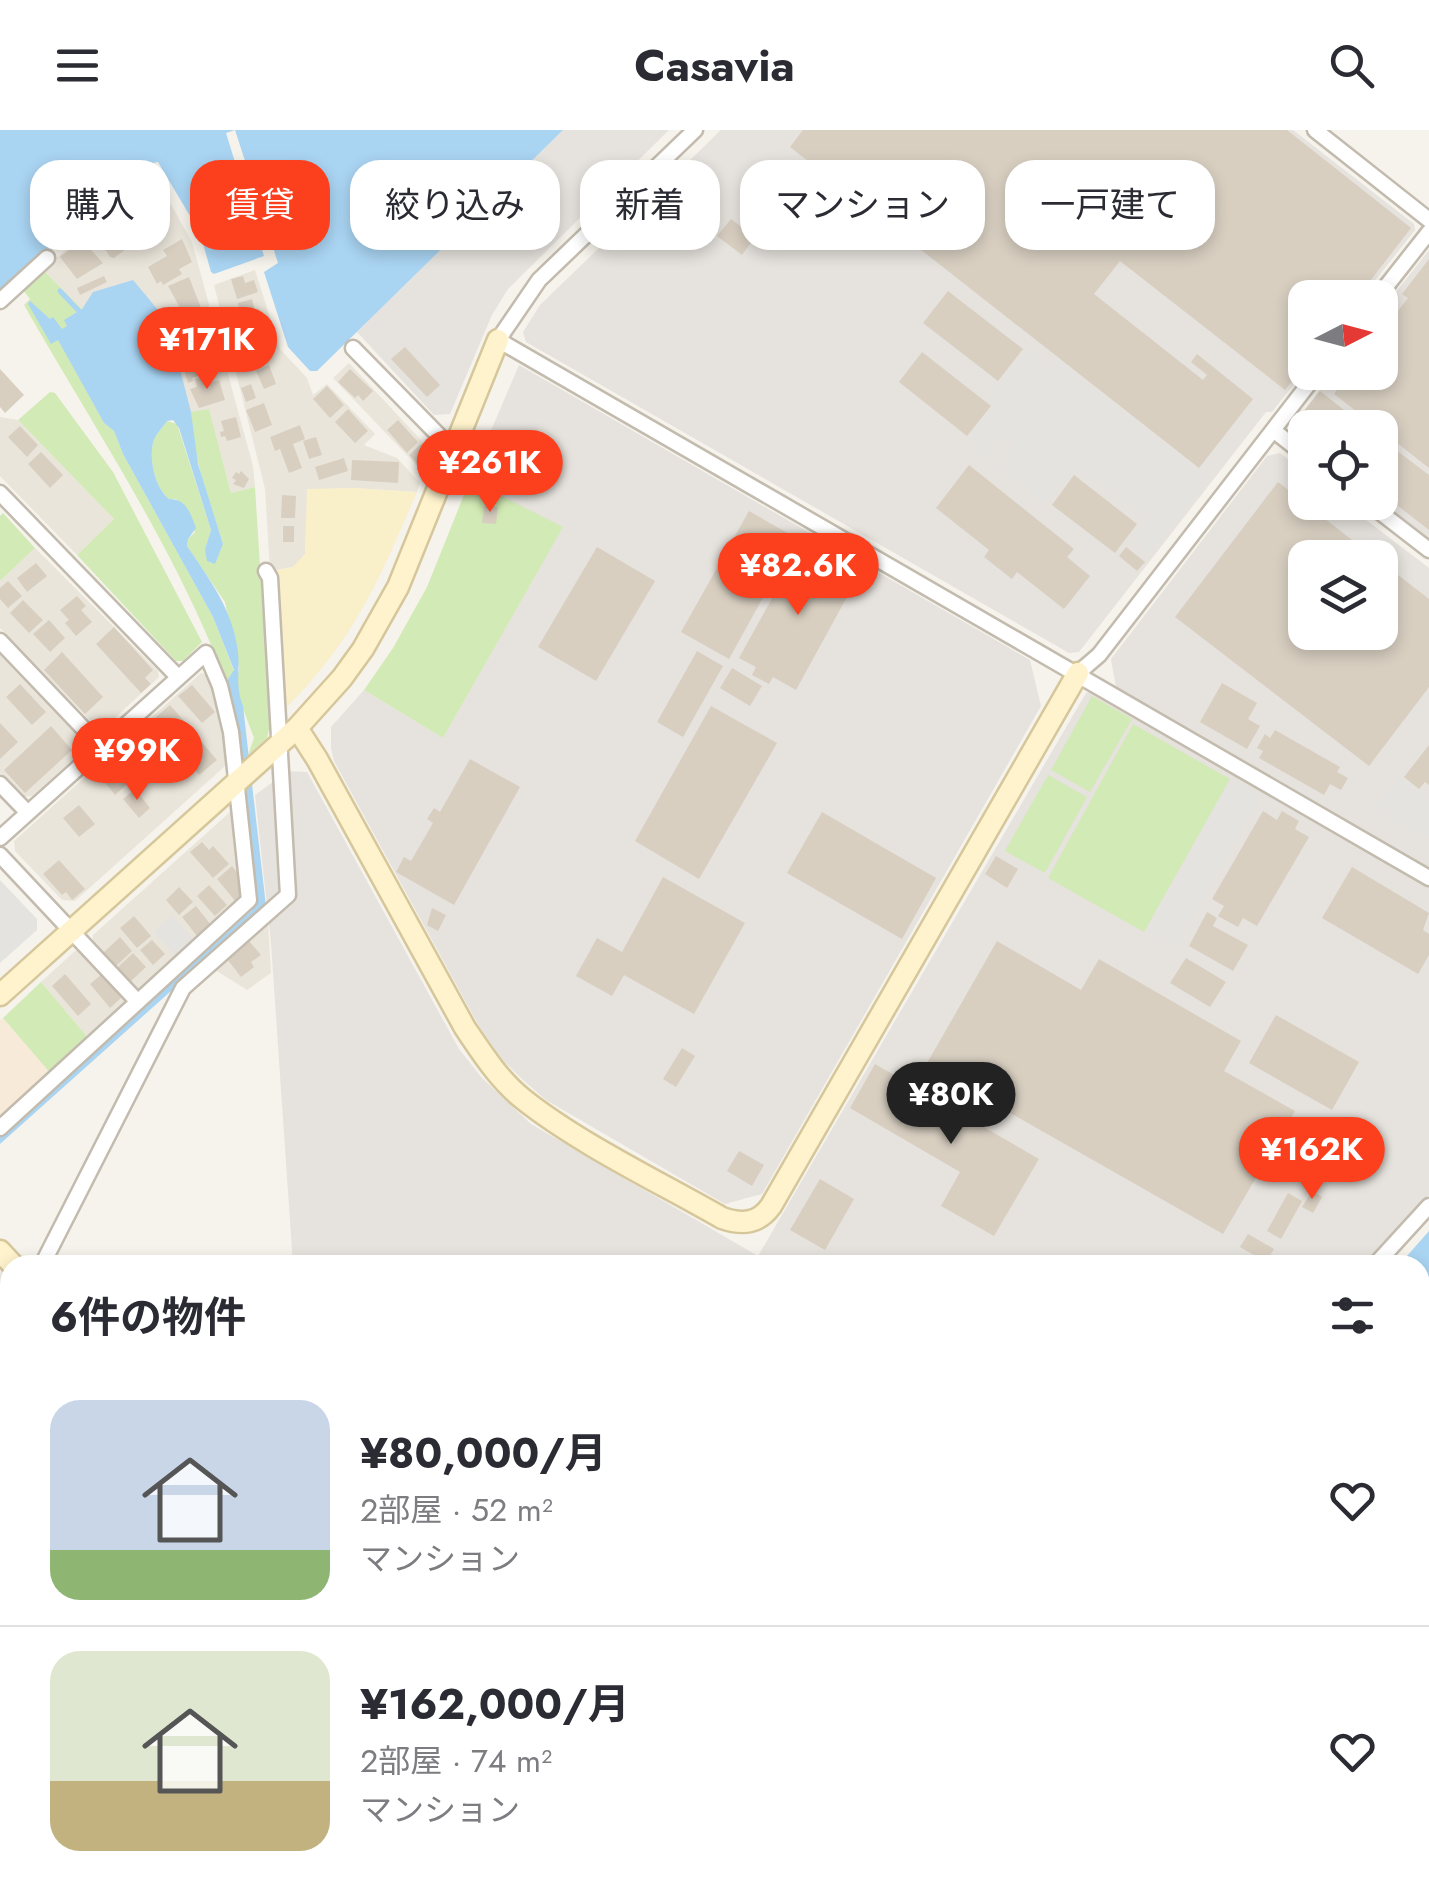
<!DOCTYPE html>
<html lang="ja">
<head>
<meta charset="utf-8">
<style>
  :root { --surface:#fff; --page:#f7f7f7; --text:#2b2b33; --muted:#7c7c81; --line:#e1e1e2; --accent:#fc3f1d }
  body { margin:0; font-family:Jost,"Noto Sans JP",sans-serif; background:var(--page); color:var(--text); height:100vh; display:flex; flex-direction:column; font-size:38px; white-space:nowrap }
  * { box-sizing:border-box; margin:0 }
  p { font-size:32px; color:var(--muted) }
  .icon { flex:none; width:55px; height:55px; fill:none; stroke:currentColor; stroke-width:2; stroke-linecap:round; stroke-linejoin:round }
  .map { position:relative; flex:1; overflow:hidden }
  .side { position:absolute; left:0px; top:1125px; width:1430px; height:642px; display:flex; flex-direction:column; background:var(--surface); border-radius:30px 30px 0 0; box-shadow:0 5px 15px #0003 }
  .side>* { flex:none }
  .banner { position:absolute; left:30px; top:30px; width:1370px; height:90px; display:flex; gap:20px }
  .needle { width:65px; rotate:84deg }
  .fabs { position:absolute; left:1288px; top:150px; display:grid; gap:20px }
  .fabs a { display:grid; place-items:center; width:110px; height:110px; border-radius:20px; background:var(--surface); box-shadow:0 5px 15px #0003; font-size:50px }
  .price { position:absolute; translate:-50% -85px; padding:0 22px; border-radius:35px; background:var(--accent); color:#fff; font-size:32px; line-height:65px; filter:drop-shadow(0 2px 5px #0008) }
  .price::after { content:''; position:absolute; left:50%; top:60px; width:30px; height:22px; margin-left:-15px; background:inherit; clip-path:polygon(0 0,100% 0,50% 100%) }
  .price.current { background:#222; color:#fff }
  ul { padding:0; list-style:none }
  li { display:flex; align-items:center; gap:30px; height:250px; padding:0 50px }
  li+li { border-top:2px solid var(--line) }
  li span { display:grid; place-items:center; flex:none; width:280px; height:200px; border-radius:30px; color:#555 }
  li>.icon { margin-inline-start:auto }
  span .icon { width:120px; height:120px; fill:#fffc; stroke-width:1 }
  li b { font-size:42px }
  h2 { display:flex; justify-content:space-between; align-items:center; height:120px; padding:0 50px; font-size:42px }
  .pill { padding:0 35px; border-radius:30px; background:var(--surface); box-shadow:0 5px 15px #0003; font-size:35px; line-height:90px }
  .pill.current { background:var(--accent); color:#fff }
  header { display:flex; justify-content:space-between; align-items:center; height:130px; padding:0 50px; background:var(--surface); font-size:45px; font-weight:700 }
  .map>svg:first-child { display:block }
  .residential { fill:#eae5da }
  .commercial { fill:#f7ead8 }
  .industrial { fill:#e6e2dd; fill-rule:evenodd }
  .green { fill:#d2eab5 }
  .sand { fill:#f9efc9 }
  .parking { fill:#e5e3e0 }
  .water { fill:#a9d4f2 }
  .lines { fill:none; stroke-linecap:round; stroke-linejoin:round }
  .stream { stroke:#a9d4f2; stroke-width:5 }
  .building { fill:#d8cfc1 }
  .street-casing { stroke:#c2bbae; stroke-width:19 }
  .secondary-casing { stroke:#d6c79b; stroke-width:25 }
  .street { stroke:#fff; stroke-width:14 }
  .secondary { stroke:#fff3cd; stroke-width:20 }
</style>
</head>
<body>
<header><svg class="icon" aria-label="menu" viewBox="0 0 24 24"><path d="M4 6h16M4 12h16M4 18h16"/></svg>Casavia<svg class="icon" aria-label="search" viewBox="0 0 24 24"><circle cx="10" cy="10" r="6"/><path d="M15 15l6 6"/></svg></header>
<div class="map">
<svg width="1429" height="1766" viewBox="0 0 1429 1766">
  <rect width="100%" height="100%" fill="#f6f3ec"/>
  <!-- residential -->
  <path class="residential" d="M163,60L192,112L253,336L255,357L231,363L209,280L191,282L164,187L133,151L94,162L82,179L45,142L53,131L134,62Z
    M255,140L280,219L307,248L313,265L327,254L375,304L364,315L397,328L420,353L417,362L353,358L308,360L305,424L293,437L270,441L265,359L214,155Z
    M349,233L434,324L425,344L333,248Z
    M0,287L18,290L114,389L77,425L0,346Z
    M35,418L158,541L159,547L106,596L96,597L0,498V451Z
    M0,520L85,611V619L32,666L23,667L0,643Z
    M201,543L207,545L218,576L228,631L224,637L75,771L62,770L15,721L14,711Z
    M230,682L236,683L245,768L144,860H136L92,813L93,805Z
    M268,792L271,843L247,860L212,838Z
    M75,821H82L125,869L126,877L90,910L41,852Z"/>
  <!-- commercial -->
  <path class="commercial" d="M3,888L52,945L0,991V890Z"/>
  <!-- industrial -->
  <path class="industrial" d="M563,0H669L508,159L492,185L450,284L434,285L357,202Z
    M721,0H1293L1414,94L1415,100L1362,167L1305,168V240L1272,282H1266L1079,522L1069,523L526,212L523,202L540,175Z
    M1429,120V411L1379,373L1380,298H1305V314L1295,306V292L1333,243L1380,242V182Z
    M519,235L1030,530L1041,576L762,1064L725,1074L546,970L523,950L499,926L480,898L334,631L331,618V597L364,560L443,608L562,398L470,350Z
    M1280,323L1305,343V372L1344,373L1429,438V739L1116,557L1111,529L1267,326ZM1305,428H1380V502H1305Z
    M1093,561L1429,756V1065L1365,1135H293L271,813L255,665L288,641L307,642L459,919L482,948L531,994L758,1126L1086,563Z"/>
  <!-- green -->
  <path class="green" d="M45,142L82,179L65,190L68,196L62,200L30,172L51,213L58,209L104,293L114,301L123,324L213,487L234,541L226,552C176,419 94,298 24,175L30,169L23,160Z
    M50,262L55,263L113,342L202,512L183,531H176L77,425L114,389L18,290Z
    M209,279L231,363L255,357L270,595L267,608L248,625L254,608L236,560L239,538L225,472L187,416L188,409L195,402L176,369H169C155,358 149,330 153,313C155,305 162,298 167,291L177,294L211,400L205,419L211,433H215L223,414C210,371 192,328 191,282Z
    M470,350L563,397L443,608L364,560L393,518L427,457Z
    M3,383L35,418L0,451V386Z
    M1092,566L1132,589L1090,662L1051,640Z
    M1133,594L1230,649L1144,802L1048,748Z
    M1048,645L1087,667L1045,743L1005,721Z
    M41,852L90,910L52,945L3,888Z"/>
  <!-- sand -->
  <path class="sand" d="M353,358L417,362C379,450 355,509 285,579L277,440L293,437L305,424L307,359Z"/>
  <!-- parking -->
  <path class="parking" d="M1026,220L1049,238L1057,229L1209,349L1150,424L1133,411L1149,389L1090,342L1086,346L1074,338L1046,374L1000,337L1016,316L1001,303L981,328L971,320L977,311L969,305L996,270L991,265Z
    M1399,647L1429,669V706L1377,677Z
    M1231,649L1260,665L1175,818L1146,802Z
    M0,750L37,789V800L0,833Z
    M172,785L196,812L178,829L153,802Z"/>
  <!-- water -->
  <path class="water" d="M0,0H235L226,3L264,126L214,144L211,142L200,103L158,32L143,35L0,162Z
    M235,0H563L317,241H310L288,217L264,142L278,133Z
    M133,150L164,187L171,204L191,282L198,334L223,414L215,434L207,431L205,419L211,400L179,298L173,290L167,291C162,298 155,305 153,313C149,330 155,358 169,369C187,369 190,383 196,398L188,409L187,416C210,450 233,480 238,522C240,542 235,556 243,576L266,776L0,1014V1007L251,781L257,769L240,613L226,552L234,540L213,487L123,324L114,301L104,293L58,210L51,214L28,174L30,171L50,189L53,187L62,199L67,196L64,190L82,179L93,162Z
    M1429,1101V1699L1420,1703V1135H1399Z
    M797,1758H1301L1282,1766H800Z"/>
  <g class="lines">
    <!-- stream -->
    <path class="stream" d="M60,161L79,181
      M0,1488L10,1489
      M180,1758L185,1766
      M392,1758L397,1766"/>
  </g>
  <!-- building -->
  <path class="building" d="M803,0H1287L1411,98L1357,168H1305V235L1285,260L1120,131L1094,164L1203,250L1207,245L1191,232L1197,224L1253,269L1199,338L790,17Z
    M149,63L158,75L131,95L122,77L137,66L140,70Z
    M731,89L755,107L742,125L717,106Z
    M106,91L109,94L114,91L117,94L120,92L131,101L126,110L130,116L114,128L110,127L94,101Z
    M182,109L192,132L179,139L182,144L163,155L161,151L157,154L148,137L167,126L163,120Z
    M82,110L103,133L77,149L60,127Z
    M1429,129V338L1334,264L1350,242H1380V204L1408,168L1402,164Z
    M104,146L107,152L80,165L77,158Z
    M243,146L245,153L254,150L258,162L237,169L231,149Z
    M189,147L201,178L184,185L168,156Z
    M948,161L1023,219L998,251L923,193Z
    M252,169L257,189L242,192L238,173Z
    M216,204L223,239L192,248L193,251L188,253L177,215L186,213L185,208L193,205L196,214L202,212L201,208Z
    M405,217L440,255L427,267L391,229Z
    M922,222L991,276L967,306L899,252Z
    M269,235L276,254L264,259L256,241Z
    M0,239L24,265L5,283L0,277Z
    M350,239L373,261L363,271L358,265L355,268L338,252Z
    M207,245L209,253L219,250L225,270L199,278L190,259L197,257L195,249Z
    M251,254L256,268L246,272L241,258Z
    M327,256L344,275L330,288L313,269Z
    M1320,261L1367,298H1305V304L1293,295Z
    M264,273L272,295L255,302L246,280Z
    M348,279L368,301L355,313L335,292Z
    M236,287L241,307L227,311L225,306L221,307L220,302L224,301L221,291Z
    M398,290L418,312L407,323L387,300Z
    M300,295L305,309L293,314L302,338L289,343L280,319L275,321L270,307Z
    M20,296L38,315L27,327L8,307Z
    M316,307L322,325L309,329L303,311Z
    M1380,308L1429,345V400L1380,362Z
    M421,314L428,323L417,333L409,325Z
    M41,322L63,345L50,358L28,334Z
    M344,328L348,341L319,350L315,337Z
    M352,330L399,332L398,353L351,350Z
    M969,335L1074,419L1067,427L1090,446L1064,479L1017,442L1012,449L984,427L989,420L936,378Z
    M241,341L249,349L244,358L233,354L236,350L232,348L236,342L239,344Z
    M1074,345L1137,394L1115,423L1052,375Z
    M1278,352L1375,428H1305V502H1380V431L1429,469V557L1369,636L1175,487Z
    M282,365L296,366L295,388H281Z
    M484,376L498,377L496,394L482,393Z
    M749,381L796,408L729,529L681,502Z
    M283,396H294V412H283Z
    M812,414L850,435L842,450L853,456L796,560L773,547L769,554L752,545L756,537L739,528L796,425L804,429Z
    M597,417L655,451L596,551L538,517Z
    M1126,417L1145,432L1137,441L1119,426Z
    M36,433L47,446L27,462L17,448Z
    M8,451L22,466L8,478L0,469V458Z
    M77,466L86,476L81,480L92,492L76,506L65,493L69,490L60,480Z
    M23,470L43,490L29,503L10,483Z
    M49,490L65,508L50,522L33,504Z
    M114,497L153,540L145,548L151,554L141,563L96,514Z
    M697,521L723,536L683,607L657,592Z
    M62,522L103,567L85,584L44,540Z
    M732,538L762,556L750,576L720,558Z
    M1222,553L1257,573L1248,589L1260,596L1247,619L1200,592Z
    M20,554L46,582L32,595L6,567Z
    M192,555L215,582L202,593L178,566Z
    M170,575L197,606L183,619L156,587Z
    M711,576L777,613L699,749L635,711Z
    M0,593L18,612L0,629Z
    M51,596L72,620L25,663L4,640Z
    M1275,600L1340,637L1337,642L1348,648L1341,660L1330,654L1324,665L1259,628L1263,621L1257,618L1265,604L1270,608Z
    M199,609L217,630L199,645L181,624Z
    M1429,615V655L1425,652L1419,659L1404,647Z
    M131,617L156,646L145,657L119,627Z
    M108,629L128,653L115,665L95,640Z
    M470,629L520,657L454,775L396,742L404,727L411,731L433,693L427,689L434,678L440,682Z
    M135,659L150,678L139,688L123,669Z
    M79,675L95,694L79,707L63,688Z
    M1263,681L1277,690L1282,681L1299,691L1295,699L1309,707L1257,796L1243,788L1238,797L1218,786L1224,776L1212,769Z
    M822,682L936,748L902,809L787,743Z
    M202,712L209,720L213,716L229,734L213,748L190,722Z
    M996,726L1018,739L1007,758L985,744Z
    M59,730L85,759L72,770L66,762L62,765L43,744Z
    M232,736L242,749L243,766L236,772L217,749Z
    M1352,737L1429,783L1423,800L1429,804V825L1418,844L1322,788Z
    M663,747L745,793L694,884L624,845L612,866L576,846L597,808L622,822Z
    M209,755L227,775L215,786L197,766Z
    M179,757L193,772L179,785L166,770Z
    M196,776L211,795L197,806L182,787Z
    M432,778L446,785L438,801L427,795Z
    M1207,782L1217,788L1213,796L1248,815L1233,841L1189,816Z
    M134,786L151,806L137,818L120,798Z
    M120,807L132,821L115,837L103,823Z
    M152,810L165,824L153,835L140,820Z
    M249,811L261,825L251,832L254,837L241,847L227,829Z
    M997,811L1081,860L1099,829L1241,911L1224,941L1295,981L1223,1104L926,935Z
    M133,823L146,837L129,853L116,839Z
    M1186,828L1226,852L1210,877L1170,853Z
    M65,844L91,874L78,886L52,856Z
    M102,844L121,868L110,878L90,854Z
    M1276,885L1359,932L1332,980L1249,933Z
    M682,918L695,926L676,957L663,949Z
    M875,934L1039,1029L994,1106L941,1076L960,1042L850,978Z
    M1312,992L1334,1004L1312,1044L1290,1032Z
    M739,1021L764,1035L752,1056L727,1041Z
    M820,1049L854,1069L825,1120L790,1100Z
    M1312,1061L1322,1067L1313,1083L1302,1077Z
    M1288,1063L1302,1071L1281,1109L1267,1101Z
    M1248,1104L1274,1119L1266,1132L1240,1117Z"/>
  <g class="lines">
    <!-- street casing -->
    <g class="street-casing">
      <path id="street" d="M695,0L539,150L498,210L1429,748
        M1315,0L1429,90
        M1377,168L1429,102
        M0,171L47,128
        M353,218L454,321
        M1273,300L1305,325
        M0,363L178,547
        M1367,372L1429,420
        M0,511L101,617
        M1078,543L1099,525L1318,242
        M0,654L28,683
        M0,708L206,523L220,556L231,602L249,770L0,998
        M0,725L138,872
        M42,1135L183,858L288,765L270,448L266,441
        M1375,1135L1429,1076
        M748,1766L756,1758"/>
    </g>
    <!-- secondary casing -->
    <g class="secondary-casing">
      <path id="secondary" d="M297,598L317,629L465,898C482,923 499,950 523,969C578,1013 659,1052 722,1088C742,1095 758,1094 771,1076L1078,543
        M0,865L297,598L342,548L363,519L398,457L498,210
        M0,1121L13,1135
        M0,1177L10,1188
        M1420,1751L1429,1747
        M571,1758L580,1766
        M626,1758L635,1766
        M1388,1766L1407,1758"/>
    </g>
    <!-- street -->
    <use href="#street" class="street"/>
    <!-- secondary -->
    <use href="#secondary" class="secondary"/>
  </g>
</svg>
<div class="fabs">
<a><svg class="needle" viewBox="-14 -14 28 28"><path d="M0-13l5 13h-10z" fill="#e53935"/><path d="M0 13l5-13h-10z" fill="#7c7c81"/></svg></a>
<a><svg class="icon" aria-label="locate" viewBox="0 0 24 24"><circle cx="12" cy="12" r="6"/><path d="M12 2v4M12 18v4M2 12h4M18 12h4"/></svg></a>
<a><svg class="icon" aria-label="layers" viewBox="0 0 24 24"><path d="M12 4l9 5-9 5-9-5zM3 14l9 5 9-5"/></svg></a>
</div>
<b class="price" style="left:207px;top:262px">¥171K</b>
<b class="price" style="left:490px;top:385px">¥261K</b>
<b class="price" style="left:798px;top:488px">¥82.6K</b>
<b class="price" style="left:137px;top:673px">¥99K</b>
<b class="price current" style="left:951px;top:1017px">¥80K</b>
<b class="price" style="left:1312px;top:1072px">¥162K</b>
<div class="banner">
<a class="pill">購入</a>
<a class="pill current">賃貸</a>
<a class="pill">絞り込み</a>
<a class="pill">新着</a>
<a class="pill">マンション</a>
<a class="pill">一戸建て</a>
</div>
<section class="side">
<h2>6件の物件<svg class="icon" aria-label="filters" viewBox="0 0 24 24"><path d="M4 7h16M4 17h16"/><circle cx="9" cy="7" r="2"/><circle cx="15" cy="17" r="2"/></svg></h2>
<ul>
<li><span style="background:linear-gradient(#c9d6e8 75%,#8fb573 0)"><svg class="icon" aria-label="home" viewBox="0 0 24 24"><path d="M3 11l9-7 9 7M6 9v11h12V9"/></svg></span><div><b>¥80,000/月</b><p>2部屋 · 52 m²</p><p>マンション</p></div><svg class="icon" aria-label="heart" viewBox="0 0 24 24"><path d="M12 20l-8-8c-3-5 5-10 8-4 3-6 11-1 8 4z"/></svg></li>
<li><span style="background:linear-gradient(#dfe7d0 65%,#c2b280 0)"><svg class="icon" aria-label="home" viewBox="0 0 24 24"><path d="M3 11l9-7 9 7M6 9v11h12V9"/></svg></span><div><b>¥162,000/月</b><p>2部屋 · 74 m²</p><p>マンション</p></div><svg class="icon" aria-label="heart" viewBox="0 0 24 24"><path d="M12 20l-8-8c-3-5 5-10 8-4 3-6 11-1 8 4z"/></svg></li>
</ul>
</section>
</div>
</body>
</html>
